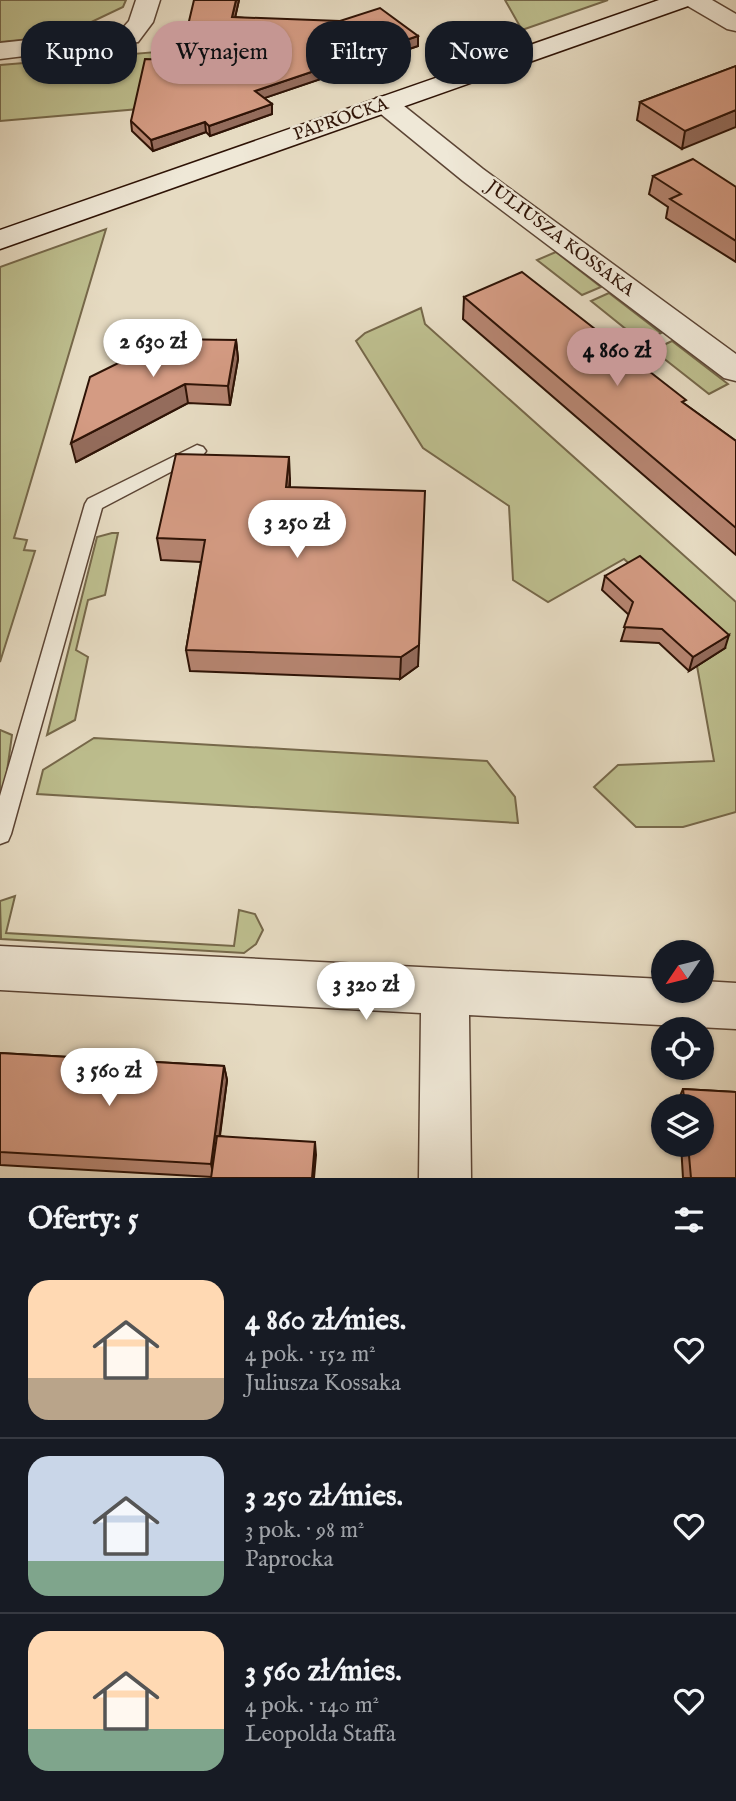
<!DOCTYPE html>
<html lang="pl">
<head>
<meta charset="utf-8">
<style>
  :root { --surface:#171b24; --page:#20242c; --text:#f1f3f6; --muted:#9ea1a6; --line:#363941; --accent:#c59692 }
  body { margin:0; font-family:"IM FELL English",serif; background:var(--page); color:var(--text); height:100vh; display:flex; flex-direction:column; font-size:26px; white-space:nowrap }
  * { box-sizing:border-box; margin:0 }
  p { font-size:23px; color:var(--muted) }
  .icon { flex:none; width:38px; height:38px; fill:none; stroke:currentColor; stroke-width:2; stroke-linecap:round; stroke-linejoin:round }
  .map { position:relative; height:1178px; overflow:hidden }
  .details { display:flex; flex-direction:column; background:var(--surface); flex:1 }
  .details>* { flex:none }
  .top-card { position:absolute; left:21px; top:21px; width:695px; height:63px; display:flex; gap:14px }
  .needle { width:46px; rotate:235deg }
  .buttons { position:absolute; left:651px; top:940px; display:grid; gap:14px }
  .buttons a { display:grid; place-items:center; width:63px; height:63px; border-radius:50%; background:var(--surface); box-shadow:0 2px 5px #0004; font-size:35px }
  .price { position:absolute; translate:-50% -60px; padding:0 16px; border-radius:24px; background:#fff; color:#222; font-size:23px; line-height:46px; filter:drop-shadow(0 2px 4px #0008) }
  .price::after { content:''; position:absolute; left:50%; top:42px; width:21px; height:16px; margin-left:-10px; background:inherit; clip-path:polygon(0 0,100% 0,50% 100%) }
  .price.on { background:var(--accent); color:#111 }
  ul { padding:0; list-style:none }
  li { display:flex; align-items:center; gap:21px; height:175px; padding:0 28px }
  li+li { border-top:2px solid var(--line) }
  li span { display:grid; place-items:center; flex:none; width:196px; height:140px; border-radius:21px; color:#555 }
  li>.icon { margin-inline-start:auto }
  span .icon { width:84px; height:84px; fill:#fffc; stroke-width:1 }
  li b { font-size:30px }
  h2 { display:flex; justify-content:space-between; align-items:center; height:84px; padding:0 28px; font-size:30px }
  .pill { padding:0 24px; border-radius:28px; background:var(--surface); box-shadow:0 2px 5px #0004; font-size:24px; line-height:63px }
  .pill.on { background:var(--accent); color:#111 }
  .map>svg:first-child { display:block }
  .green { fill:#bdbe8e; stroke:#76684a; stroke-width:2 }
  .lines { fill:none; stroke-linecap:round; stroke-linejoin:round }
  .lane-casing { stroke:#5c4535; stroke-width:3 }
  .street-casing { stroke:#5c4535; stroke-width:3 }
  .secondary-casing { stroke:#2e1306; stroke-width:3 }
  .lane { fill:#efe8d7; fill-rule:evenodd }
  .street { fill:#efe8d7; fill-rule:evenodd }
  .secondary { fill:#efe8d7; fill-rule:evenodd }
  .wall { fill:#b68571; stroke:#2e1306; stroke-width:2 }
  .shaded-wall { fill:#946c5c; stroke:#2e1306; stroke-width:2 }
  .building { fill:#d49b83; stroke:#2e1306; stroke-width:2 }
  .labels { text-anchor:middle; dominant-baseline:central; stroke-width:5; stroke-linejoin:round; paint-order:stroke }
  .far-street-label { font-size:18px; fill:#2e1306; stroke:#efe8d7 }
</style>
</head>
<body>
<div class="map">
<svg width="736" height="1178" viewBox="0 0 736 1178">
  <rect width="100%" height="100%" fill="#e6dbc2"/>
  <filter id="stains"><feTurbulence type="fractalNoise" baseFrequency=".00286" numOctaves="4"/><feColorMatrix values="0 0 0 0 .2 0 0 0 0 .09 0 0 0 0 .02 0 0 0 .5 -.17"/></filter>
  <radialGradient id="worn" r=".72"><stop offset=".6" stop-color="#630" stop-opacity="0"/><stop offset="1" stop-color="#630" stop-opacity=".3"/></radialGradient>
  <!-- green -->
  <path class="green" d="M0,0H126L123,7L62,36L0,42Z
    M505,0H608L522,30Z
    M156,52L139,109L0,121V65Z
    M106,229L14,538L27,540L24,550L35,551L0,662V267Z
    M556,252L601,287L582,295L537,260Z
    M609,293L661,333L642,342L591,301Z
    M421,308L425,324L736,602V812L683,827H636L594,787L618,765L714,761L697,666L724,648L624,559L548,602L513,580L509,506L423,448L356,341L365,333Z
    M672,341L728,384L709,394L653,350Z
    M112,533H118L105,595L88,600L76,650L88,657L75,720L47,735L97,537Z
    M0,730L12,735L5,786L0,799Z
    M94,738L487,761L515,797L518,823L37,794L43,770Z
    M15,896L6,933L234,946L239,910L255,914L263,930L256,944L244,953L1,939L0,901Z"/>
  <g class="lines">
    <!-- lane casing -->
    <g class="lane-casing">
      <path id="lane" d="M197,445L203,447L206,451L203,455L102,508L11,834L8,841L0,844V796L85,504L88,499Z"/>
    </g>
    <!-- street casing -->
    <g class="street-casing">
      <path id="street" d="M136,0H160L153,22L138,42L0,59V43L121,30L129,21Z
        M683,0H712L736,14V31L727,29L686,5Z
        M385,96L394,98L483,169L736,354V381L724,378L463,181L376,110L372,104L376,98Z
        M0,946L663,979V990H702V981L736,983V1029L469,1015L471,1178H419L421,1013L0,990Z"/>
    </g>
    <!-- secondary casing -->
    <g class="secondary-casing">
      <path id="secondary" d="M659,0H694L691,5L0,249V230Z"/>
    </g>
    <!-- lane -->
    <use href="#lane" class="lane"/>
    <!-- street -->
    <use href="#street" class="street"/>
    <!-- secondary -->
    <use href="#secondary" class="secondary"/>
  </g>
  <!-- wall -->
  <path class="wall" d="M239,0L235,17L418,36V46L264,98L272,104V114L210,136L206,132L153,151L132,131L131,121L174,60L185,38L198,1Z
    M736,66L682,149L637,120L640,102Z
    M653,176L736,187V262L666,218L668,207L649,194Z
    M464,297L685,404L736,441V555L463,319Z
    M236,340L238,359L230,405L188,403L76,462Z
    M290,479V488L418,666L400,679L190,671L186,650L201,562L161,560L157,538Z
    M605,576L725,648L689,671L659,643L621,641L629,615L602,590Z
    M0,1053L224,1066L227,1080L220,1136L316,1155L212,1177L0,1165Z
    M683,1089L736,1092V1178H683L681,1144H702V1106H677V1103Z"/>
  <!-- shaded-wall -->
  <path class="shaded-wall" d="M236,0H239L233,27L232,17Z
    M418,36V46L256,101L255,91Z
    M272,104V114L210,136L209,126Z
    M736,110V127L682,149L685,131Z
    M205,122L206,132L153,151L151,140Z
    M236,340L238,359L230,405L228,386Z
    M185,384L188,403L76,462L71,443Z
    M289,457L290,479L287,509L286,487Z
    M729,635L725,648L689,671L693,657Z
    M419,645L418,666L400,679L401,657Z
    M224,1066L227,1080L214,1177L211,1164Z
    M315,1142L316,1155L314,1178H312Z"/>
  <!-- building -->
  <path class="building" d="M194,0H236L232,17L340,21L380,8L418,36L255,91L272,104L209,126L205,122L151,140L131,121L145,59L174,60L178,38H185Z
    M736,66V110L685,131L640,102Z
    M693,159L736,187V241L670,199L681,194L653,176Z
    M522,272L686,400L682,402L736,441V528L464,297Z
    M167,339L236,340L228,386L185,384L71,443L90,377Z
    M176,454L289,457L286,487L425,491L419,645L401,657L186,650L205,540L157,538Z
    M640,556L729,635L693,657L662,629L624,627L633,602L605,576Z
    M0,1053L224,1066L211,1164L0,1152Z
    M683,1089L736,1092V1178H691L688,1144H702V1106H685Z
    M217,1136L315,1142L312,1178H211Z"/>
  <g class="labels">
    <!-- far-street labels -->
    <g class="far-street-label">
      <text transform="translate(341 120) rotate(-19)">PAPROCKA</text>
      <text transform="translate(560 239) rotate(37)">JULIUSZA KOSSAKA</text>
    </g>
  </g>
  <rect width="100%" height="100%" filter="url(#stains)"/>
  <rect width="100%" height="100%" fill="url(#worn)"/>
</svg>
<div class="buttons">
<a><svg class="needle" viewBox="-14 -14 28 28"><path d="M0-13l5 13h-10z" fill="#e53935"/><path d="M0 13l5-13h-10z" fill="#9ea1a6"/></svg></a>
<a><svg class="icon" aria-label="locate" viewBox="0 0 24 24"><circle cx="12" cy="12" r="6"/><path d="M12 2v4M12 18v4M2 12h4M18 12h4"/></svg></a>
<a><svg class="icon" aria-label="layers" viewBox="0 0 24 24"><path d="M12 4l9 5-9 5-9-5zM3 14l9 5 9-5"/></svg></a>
</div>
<b class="price" style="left:153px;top:379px">2 630 zł</b>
<b class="price on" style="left:617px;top:388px">4 860 zł</b>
<b class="price" style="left:297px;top:560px">3 250 zł</b>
<b class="price" style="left:366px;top:1022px">3 320 zł</b>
<b class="price" style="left:109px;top:1108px">3 560 zł</b>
<div class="top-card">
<a class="pill">Kupno</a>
<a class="pill on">Wynajem</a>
<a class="pill">Filtry</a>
<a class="pill">Nowe</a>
</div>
</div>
<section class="details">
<h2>Oferty: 5<svg class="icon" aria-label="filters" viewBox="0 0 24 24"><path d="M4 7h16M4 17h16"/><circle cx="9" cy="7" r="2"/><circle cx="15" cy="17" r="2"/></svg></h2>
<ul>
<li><span style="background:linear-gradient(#ffd9b3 70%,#b9a48a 0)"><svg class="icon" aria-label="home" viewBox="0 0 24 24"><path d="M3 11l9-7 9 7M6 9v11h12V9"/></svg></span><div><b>4 860 zł/mies.</b><p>4 pok. · 152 m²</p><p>Juliusza Kossaka</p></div><svg class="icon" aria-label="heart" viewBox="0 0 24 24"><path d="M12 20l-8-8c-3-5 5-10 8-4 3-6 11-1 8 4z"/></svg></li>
<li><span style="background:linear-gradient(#c9d6e8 75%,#7fa58c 0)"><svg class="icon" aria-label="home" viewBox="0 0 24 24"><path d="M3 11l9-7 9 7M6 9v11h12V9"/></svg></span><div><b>3 250 zł/mies.</b><p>3 pok. · 98 m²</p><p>Paprocka</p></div><svg class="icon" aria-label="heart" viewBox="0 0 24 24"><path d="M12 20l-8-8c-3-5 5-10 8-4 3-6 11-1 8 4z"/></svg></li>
<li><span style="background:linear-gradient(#ffd9b3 70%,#7fa58c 0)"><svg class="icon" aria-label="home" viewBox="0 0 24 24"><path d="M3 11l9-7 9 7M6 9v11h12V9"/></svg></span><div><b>3 560 zł/mies.</b><p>4 pok. · 140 m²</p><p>Leopolda Staffa</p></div><svg class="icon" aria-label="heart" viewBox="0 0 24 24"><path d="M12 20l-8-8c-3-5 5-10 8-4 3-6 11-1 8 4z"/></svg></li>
</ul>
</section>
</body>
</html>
